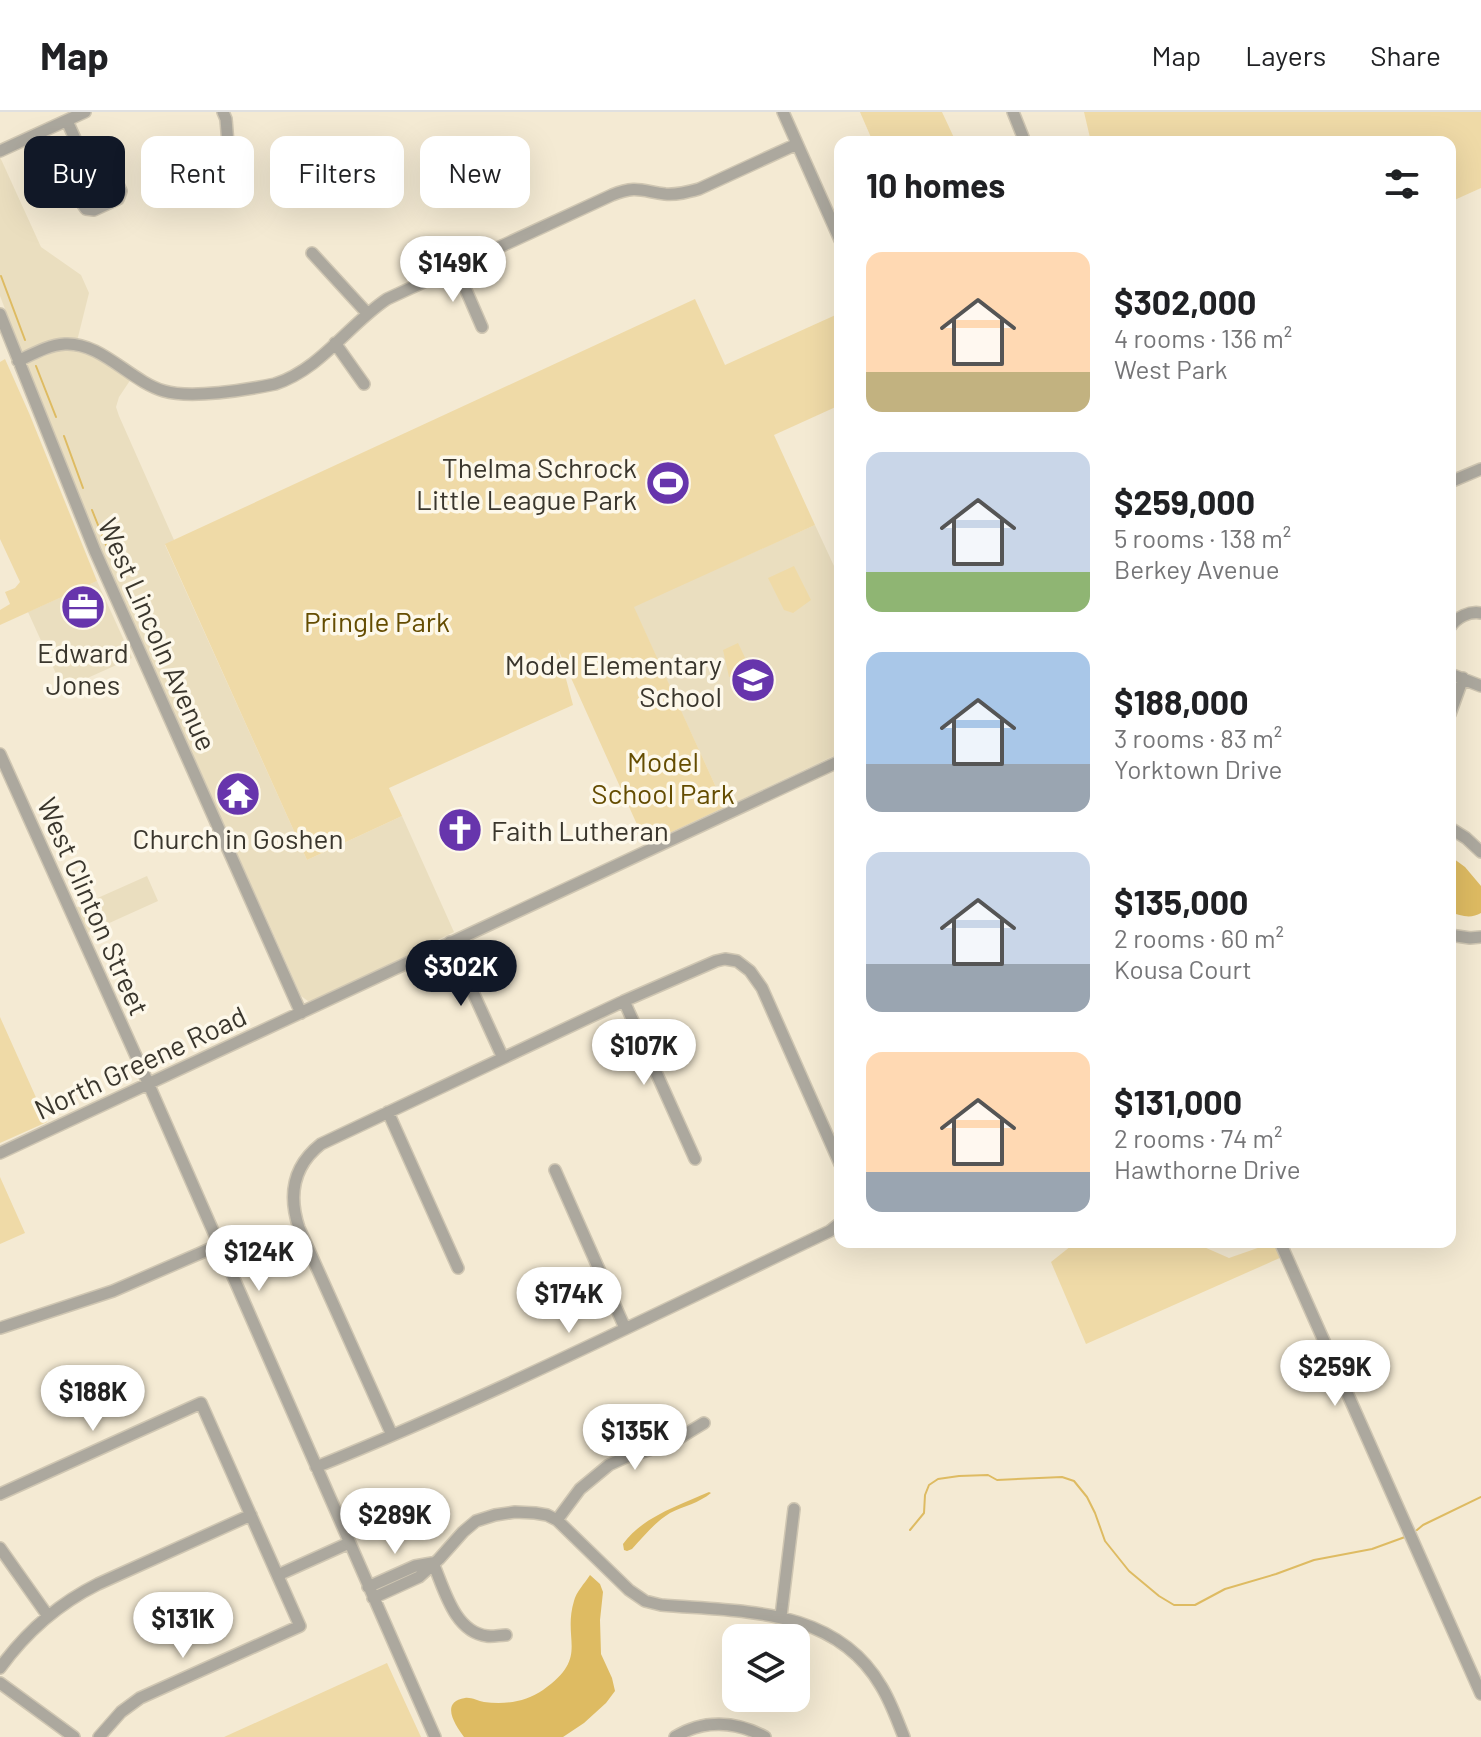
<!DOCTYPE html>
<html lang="en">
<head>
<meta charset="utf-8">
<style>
  :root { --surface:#fff; --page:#f6f6f6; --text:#202124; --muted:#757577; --line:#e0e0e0; --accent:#111827 }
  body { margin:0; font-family:Barlow,sans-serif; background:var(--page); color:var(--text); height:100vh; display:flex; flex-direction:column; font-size:30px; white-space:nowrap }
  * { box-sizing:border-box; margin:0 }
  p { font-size:26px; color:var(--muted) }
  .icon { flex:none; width:44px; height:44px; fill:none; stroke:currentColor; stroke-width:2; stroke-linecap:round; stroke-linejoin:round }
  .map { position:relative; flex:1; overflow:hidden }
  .panel { position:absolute; left:834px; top:24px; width:622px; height:1112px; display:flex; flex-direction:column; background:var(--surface); border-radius:16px; box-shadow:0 8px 32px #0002 }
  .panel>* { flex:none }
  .hud { position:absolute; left:24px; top:24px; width:690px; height:72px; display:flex; gap:16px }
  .fabs { position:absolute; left:722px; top:1512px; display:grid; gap:16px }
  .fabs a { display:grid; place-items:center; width:88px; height:88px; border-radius:16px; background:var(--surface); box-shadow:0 8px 32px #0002; font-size:40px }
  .price { position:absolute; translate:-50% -68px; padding:0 18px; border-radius:28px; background:#fff; color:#222; font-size:26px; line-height:52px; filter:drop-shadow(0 2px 4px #0008) }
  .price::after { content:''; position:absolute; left:50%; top:48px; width:24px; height:18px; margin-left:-12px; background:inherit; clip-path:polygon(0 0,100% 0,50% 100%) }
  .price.current { background:var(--accent); color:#fff }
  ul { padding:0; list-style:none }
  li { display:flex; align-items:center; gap:24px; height:200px; padding:0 32px }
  li span { display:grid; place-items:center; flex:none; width:224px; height:160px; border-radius:16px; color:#555 }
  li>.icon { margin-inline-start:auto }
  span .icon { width:96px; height:96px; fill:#fffc; stroke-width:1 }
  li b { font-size:34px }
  h2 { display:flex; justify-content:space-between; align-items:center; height:96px; padding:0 32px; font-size:34px }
  .pill { padding:0 28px; border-radius:16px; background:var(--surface); box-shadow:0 8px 32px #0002; font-size:28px; line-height:72px }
  .pill.current { background:var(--accent); color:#fff }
  header { display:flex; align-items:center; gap:48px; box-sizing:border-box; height:112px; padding:0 40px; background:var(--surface); border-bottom:2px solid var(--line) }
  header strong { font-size:38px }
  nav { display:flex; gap:44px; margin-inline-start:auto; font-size:28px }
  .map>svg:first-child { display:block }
  .built { fill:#eadebf }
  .green { fill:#efdaa7 }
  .water { fill:#debb62 }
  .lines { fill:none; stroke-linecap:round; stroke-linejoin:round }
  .stream { stroke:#debb62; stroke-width:2 }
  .minor-casing { stroke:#cfc6b2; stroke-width:14 }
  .minor { stroke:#aca89e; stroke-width:11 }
  .labels { text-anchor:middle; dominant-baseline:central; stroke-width:7; stroke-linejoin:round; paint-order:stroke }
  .poi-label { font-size:28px; fill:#3a362d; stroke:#fdf8ea; text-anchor:end }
  .park-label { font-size:28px; fill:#644c01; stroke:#fdf8ea }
  .street-label { font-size:28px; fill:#3a362d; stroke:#fdf8ea }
</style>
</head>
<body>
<header>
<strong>Map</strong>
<nav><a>Map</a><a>Layers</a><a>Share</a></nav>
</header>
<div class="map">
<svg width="1481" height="1625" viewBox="0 0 1481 1625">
  <rect width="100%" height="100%" fill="#f4ead3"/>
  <!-- built -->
  <path class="built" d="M0,45L41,135L81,163L89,181L76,233L133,264L119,285L116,295L119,304L174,428L165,433L307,748L402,704L454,820L316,888L308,889L301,884L265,803L214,698L90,416L0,184Z
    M815,413L840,467V641L725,695L633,494Z
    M97,469L132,546L63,577L28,500Z
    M147,764L158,789L85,822L73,797Z"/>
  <!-- green -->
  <path class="green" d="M860,0H942L956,30H873Z
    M1084,0H1481V76L1450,90V30H1091Z
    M695,187L725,253L840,201V293L774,323L815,413L634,495L725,695L648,731L644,728L558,537L573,593L389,676L402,704L307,748L165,432Z
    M5,247L29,301L97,469L0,513V498L10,492L5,480L15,476L20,470L0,427V250Z
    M794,454L811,488L793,501L784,498L768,466Z
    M738,531L751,558L729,565L723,538Z
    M0,905L47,1010L0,1031Z
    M0,1065L25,1121L0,1132Z
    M1076,1130H1202L1204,1135L1229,1146L1275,1130L1282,1145L1086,1232L1051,1150Z
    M387,1551L421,1625H224Z"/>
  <!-- water -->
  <path class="water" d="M1450,744L1465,755L1481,774V801C1471,807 1461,804 1450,800Z
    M709,1380L711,1381C699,1391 684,1394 670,1401C655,1410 644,1424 632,1437L627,1439L624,1438L623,1432C642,1405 680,1393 709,1380Z
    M590,1463L600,1472L603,1480L600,1508L601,1542L612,1566L615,1579L606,1591L584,1611L563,1625H464C456,1614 439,1590 465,1586C471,1585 478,1589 484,1590C504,1593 526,1590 543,1578C590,1545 562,1529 574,1489C576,1480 585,1471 590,1463Z"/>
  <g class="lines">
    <!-- stream -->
    <path class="stream" d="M1,164L25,228
      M36,254L56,305
      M64,324L83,376
      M92,398L106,433
      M910,1418L924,1401L925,1383L929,1373L938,1367L959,1364L988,1363L997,1368L1062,1365L1074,1369L1087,1385L1095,1401L1105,1429L1129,1459L1159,1484L1174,1493H1195L1225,1477L1276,1462L1314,1448L1372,1437L1405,1425
      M1417,1418L1423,1413L1481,1385"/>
    <!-- minor casing -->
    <g class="minor-casing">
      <path id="minor" d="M223,0L226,7L228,32
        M783,0L840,128
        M1013,0L1025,30
        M67,9L95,71
        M0,39L85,0
        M105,66H109L117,70L121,79L118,87L94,98L86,97L79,87C81,73 94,71 105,66Z
        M312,141L367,201
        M456,155L482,215
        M0,202L95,439L301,901
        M335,231L364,272
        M18,249C33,242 48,233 65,232C101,230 130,269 164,279C191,287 246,278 275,272C321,257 348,213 387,187L612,83C636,73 642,79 665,82C677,83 688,80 699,77L797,32
        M1450,370L1481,357
        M1450,515C1457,505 1469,499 1481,501
        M1450,562L1481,574
        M1450,602L1463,566
        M0,642L149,973L435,1625
        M1450,716L1466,726L1481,740
        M1450,823L1470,826L1481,825
        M450,830L503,946
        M624,889L695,1047
        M388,1000L458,1156
        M0,1041L840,649
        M555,1058L625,1216
        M1280,1130L1481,1582
        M0,1216L113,1179L219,1133
        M392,1323L299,1116C288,1083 293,1054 321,1032L624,889L716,849L725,847L737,849L750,859L762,876L840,1052
        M316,1355C490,1285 659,1200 830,1119L840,1111
        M0,1382L201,1291L300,1514L140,1586L121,1600L99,1625
        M557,1408L580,1377L609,1353L626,1345L671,1331L704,1311
        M0,1436L48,1504
        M433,1451C444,1476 454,1520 487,1524C493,1525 500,1523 506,1523
        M278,1463L349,1431
        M368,1475L415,1454L432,1451
        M373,1486L419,1465L439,1447L463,1420L476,1409L495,1403L515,1400L535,1401L547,1403L557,1408L629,1478L645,1489L661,1493C742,1500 835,1495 881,1574C891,1590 897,1608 904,1625
        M781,1504L794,1397
        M0,1556C26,1520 58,1492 98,1472L251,1403
        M0,1571L74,1625
        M675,1625C703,1607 736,1609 765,1625"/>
    </g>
    <!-- minor -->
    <use href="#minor" class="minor"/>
  </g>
  <!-- icons -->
  <defs>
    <g id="stadium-disc" transform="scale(2.3)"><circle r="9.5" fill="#6735ac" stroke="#fdf8ea"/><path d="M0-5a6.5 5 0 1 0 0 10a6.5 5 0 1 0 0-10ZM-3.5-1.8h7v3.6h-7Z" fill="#fff"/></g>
    <g id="office-disc" transform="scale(2.3)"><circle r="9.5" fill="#6735ac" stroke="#fdf8ea"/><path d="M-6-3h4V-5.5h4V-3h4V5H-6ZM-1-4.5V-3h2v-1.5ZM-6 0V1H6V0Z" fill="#fff"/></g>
    <g id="school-disc" transform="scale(2.3)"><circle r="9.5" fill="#6735ac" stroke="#fdf8ea"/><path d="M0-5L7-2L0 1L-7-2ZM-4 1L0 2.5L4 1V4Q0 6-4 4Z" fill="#fff"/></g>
    <g id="temple-disc" transform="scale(2.3)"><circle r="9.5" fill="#6735ac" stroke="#fdf8ea"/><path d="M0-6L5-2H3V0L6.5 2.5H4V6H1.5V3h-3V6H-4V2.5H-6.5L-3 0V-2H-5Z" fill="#fff"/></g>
    <g id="church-disc" transform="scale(2.3)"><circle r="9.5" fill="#6735ac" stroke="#fdf8ea"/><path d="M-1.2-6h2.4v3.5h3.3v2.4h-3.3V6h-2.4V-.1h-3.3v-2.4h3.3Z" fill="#fff"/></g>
  </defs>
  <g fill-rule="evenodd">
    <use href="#stadium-disc" x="668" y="371"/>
    <use href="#office-disc" x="83" y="495"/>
    <use href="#school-disc" x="753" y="568"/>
    <use href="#temple-disc" x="238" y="682"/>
    <use href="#church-disc" x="460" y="718"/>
  </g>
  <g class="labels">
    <!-- poi labels -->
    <g class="poi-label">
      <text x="637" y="355">Thelma Schrock<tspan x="637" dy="32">Little League Park</tspan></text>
      <text x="83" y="540" text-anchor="middle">Edward<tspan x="83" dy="32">Jones</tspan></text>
      <text x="722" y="552">Model Elementary<tspan x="722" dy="32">School</tspan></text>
      <text x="491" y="718" text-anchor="start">Faith Lutheran</text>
      <text x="238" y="726" text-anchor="middle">Church in Goshen</text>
    </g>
    <!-- park labels -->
    <g class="park-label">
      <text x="377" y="509">Pringle Park</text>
      <text x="663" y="649">Model<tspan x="663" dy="32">School Park</tspan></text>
    </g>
    <!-- street labels -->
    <g class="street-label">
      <text transform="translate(158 522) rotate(66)">West Lincoln Avenue</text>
      <text transform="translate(94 794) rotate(66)">West Clinton Street</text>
      <text transform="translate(140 950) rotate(-25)">North Greene Road</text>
    </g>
  </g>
</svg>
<div class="fabs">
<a><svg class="icon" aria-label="layers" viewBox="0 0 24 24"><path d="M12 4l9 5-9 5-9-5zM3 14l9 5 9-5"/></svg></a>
</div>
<b class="price" style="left:453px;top:192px">$149K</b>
<b class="price current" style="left:461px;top:896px">$302K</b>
<b class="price" style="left:644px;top:975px">$107K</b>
<b class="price" style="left:259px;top:1181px">$124K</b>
<b class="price" style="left:569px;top:1223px">$174K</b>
<b class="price" style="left:1335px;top:1296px">$259K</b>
<b class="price" style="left:93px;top:1321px">$188K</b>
<b class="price" style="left:635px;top:1360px">$135K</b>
<b class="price" style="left:395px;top:1444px">$289K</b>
<b class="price" style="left:183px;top:1548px">$131K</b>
<div class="hud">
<a class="pill current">Buy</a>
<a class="pill">Rent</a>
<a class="pill">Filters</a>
<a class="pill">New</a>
</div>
<section class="panel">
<h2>10 homes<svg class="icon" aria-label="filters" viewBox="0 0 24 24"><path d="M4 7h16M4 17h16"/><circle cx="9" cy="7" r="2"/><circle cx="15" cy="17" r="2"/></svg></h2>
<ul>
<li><span style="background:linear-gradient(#ffd9b3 75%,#c2b280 0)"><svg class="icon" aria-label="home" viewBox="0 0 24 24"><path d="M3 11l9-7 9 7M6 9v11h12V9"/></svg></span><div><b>$302,000</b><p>4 rooms · 136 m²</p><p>West Park</p></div></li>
<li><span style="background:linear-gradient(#c9d6e8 75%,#8fb573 0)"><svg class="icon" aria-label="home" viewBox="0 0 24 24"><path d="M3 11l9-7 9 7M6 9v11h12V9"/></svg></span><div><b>$259,000</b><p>5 rooms · 138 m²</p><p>Berkey Avenue</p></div></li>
<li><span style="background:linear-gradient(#a9c7e8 70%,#9aa5b1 0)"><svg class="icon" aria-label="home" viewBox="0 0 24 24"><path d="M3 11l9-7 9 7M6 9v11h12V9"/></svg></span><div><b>$188,000</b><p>3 rooms · 83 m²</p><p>Yorktown Drive</p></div></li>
<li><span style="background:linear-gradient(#c9d6e8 70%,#9aa5b1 0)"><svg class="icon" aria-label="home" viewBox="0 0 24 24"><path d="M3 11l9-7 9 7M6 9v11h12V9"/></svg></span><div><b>$135,000</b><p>2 rooms · 60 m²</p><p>Kousa Court</p></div></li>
<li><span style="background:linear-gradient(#ffd9b3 75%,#9aa5b1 0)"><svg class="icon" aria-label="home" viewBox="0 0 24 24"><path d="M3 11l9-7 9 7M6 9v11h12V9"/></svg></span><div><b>$131,000</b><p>2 rooms · 74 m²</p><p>Hawthorne Drive</p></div></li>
</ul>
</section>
</div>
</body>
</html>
